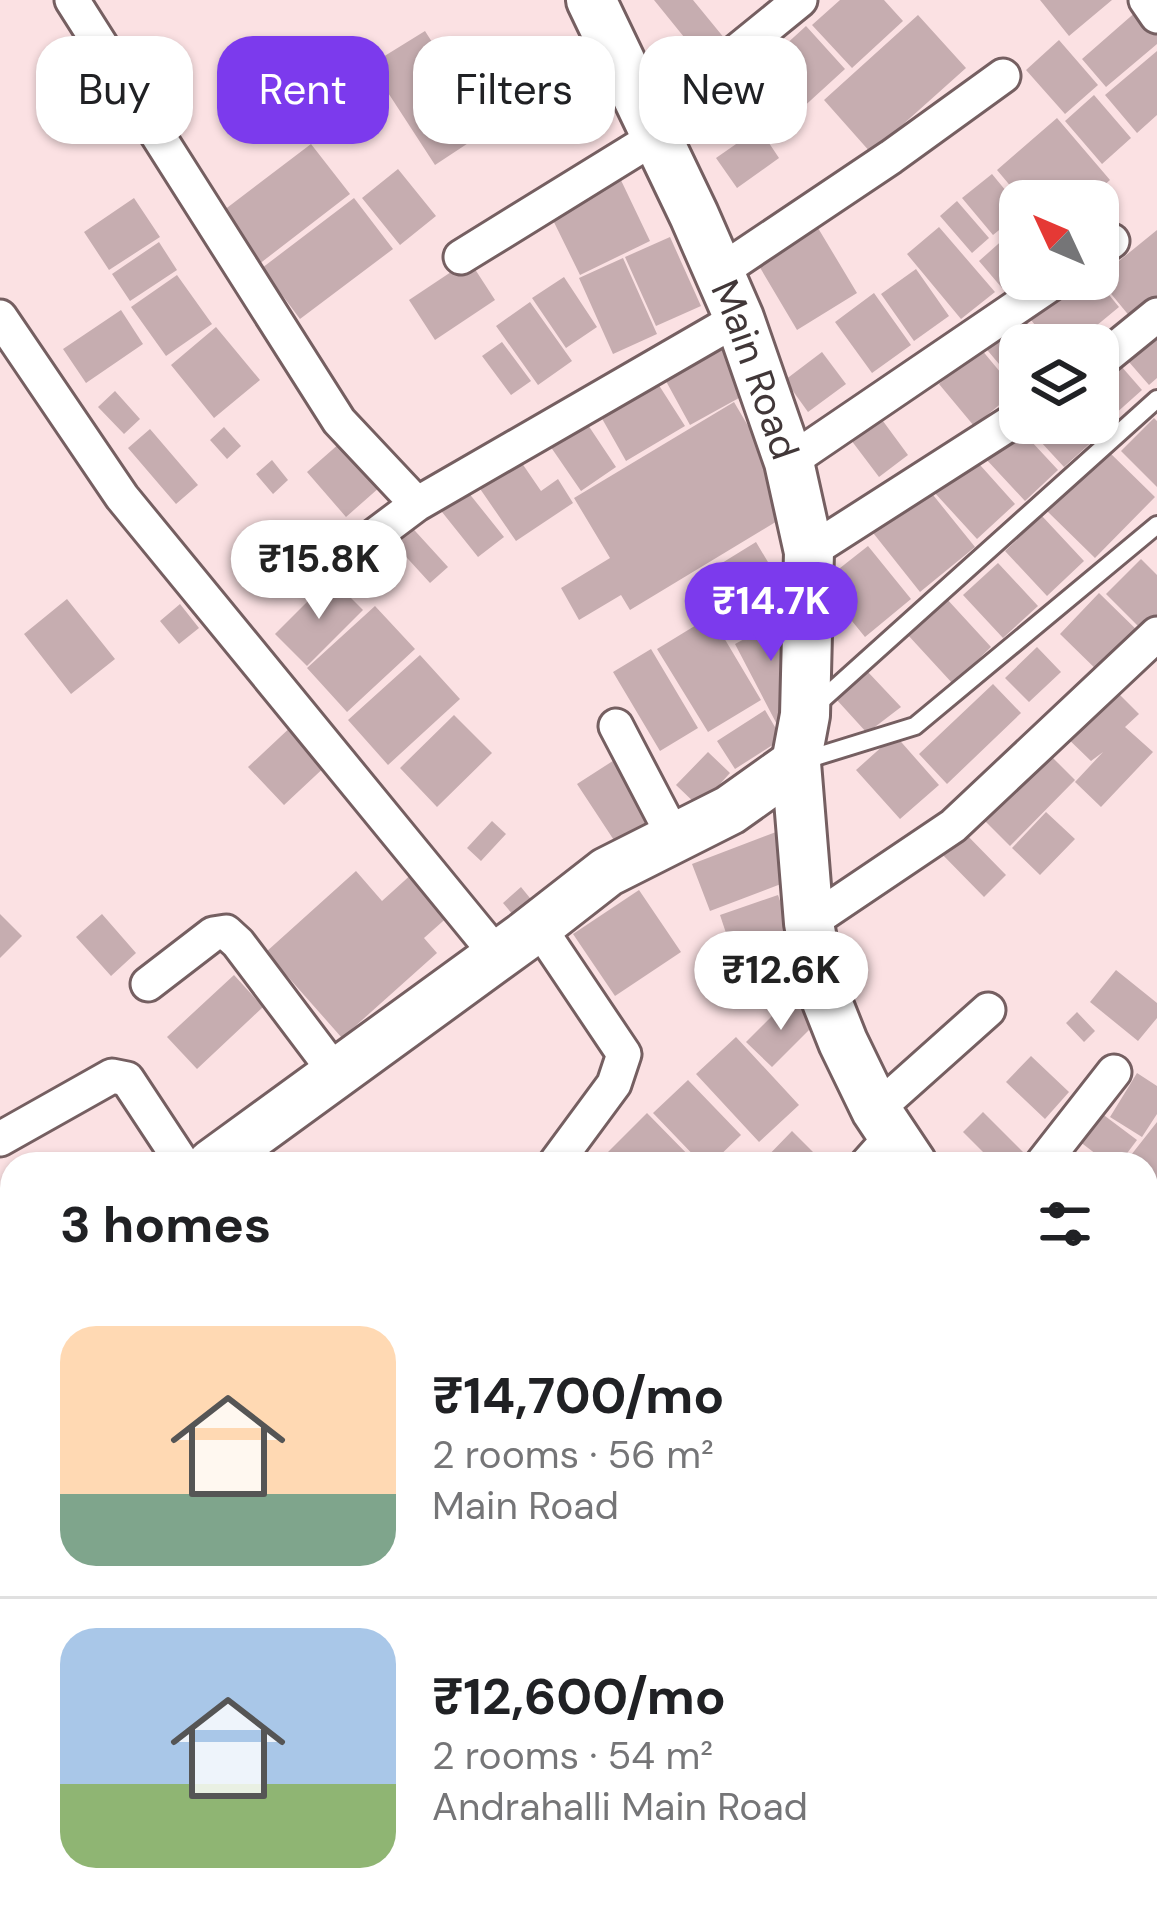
<!DOCTYPE html>
<html lang="en">
<head>
<meta charset="utf-8">
<style>
  :root { --surface:#fff; --page:#f6f6f6; --text:#202124; --muted:#757577; --line:#e0e0e0; --accent:#7c3aed }
  body { margin:0; font-family:"DM Sans",sans-serif; background:var(--page); color:var(--text); height:100vh; display:flex; flex-direction:column; font-size:45px; white-space:nowrap }
  * { box-sizing:border-box; margin:0 }
  p { font-size:39px; color:var(--muted) }
  .icon { flex:none; width:66px; height:66px; fill:none; stroke:currentColor; stroke-width:2; stroke-linecap:round; stroke-linejoin:round }
  .map { position:relative; flex:1; overflow:hidden }
  .panel { position:absolute; left:0px; top:1152px; width:1158px; height:771px; display:flex; flex-direction:column; background:var(--surface); border-radius:36px 36px 0 0; box-shadow:0 3px 9px #0004 }
  .panel>* { flex:none }
  .banner { position:absolute; left:36px; top:36px; width:1086px; height:108px; display:flex; gap:24px }
  .needle { width:78px; rotate:314deg }
  .buttons { position:absolute; left:999px; top:180px; display:grid; gap:24px }
  .buttons a { display:grid; place-items:center; width:120px; height:120px; border-radius:24px; background:var(--surface); box-shadow:0 3px 9px #0004; font-size:60px }
  .price { position:absolute; translate:-50% -102px; padding:0 27px; border-radius:42px; background:#fff; color:#222; font-size:39px; line-height:78px; filter:drop-shadow(0 3px 6px #0008) }
  .price::after { content:''; position:absolute; left:50%; top:72px; width:36px; height:27px; margin-left:-18px; background:inherit; clip-path:polygon(0 0,100% 0,50% 100%) }
  .price.selected { background:var(--accent); color:#fff }
  ul { padding:0; list-style:none }
  li { display:flex; align-items:center; gap:36px; height:300px; padding:0 60px }
  li+li { border-top:3px solid var(--line) }
  li span { display:grid; place-items:center; flex:none; width:336px; height:240px; border-radius:36px; color:#555 }
  li>.icon { margin-inline-start:auto }
  span .icon { width:144px; height:144px; fill:#fffc; stroke-width:1 }
  li b { font-size:51px }
  h2 { display:flex; justify-content:space-between; align-items:center; height:144px; padding:0 60px; font-size:51px }
  .chip { padding:0 42px; border-radius:36px; background:var(--surface); box-shadow:0 3px 9px #0004; font-size:42px; line-height:108px }
  .chip.selected { background:var(--accent); color:#fff }
  .map>svg:first-child { display:block }
  .building { fill:#c6adb0 }
  .lines { fill:none; stroke-linecap:round; stroke-linejoin:round }
  .lane-casing { stroke:#755f61; stroke-width:22 }
  .street-casing { stroke:#755f61; stroke-width:39 }
  .secondary-casing { stroke:#755f61; stroke-width:54 }
  .lane { stroke:#fff; stroke-width:16 }
  .street { stroke:#fff; stroke-width:33 }
  .secondary { stroke:#fff; stroke-width:48 }
  .labels { text-anchor:middle; dominant-baseline:central; stroke-width:12; stroke-linejoin:round; paint-order:stroke }
  .street-label { font-size:39px; fill:#413738; stroke:#fff }
</style>
</head>
<body>
<div class="map">
<svg width="1157" height="1922" viewBox="0 0 1157 1922">
  <rect width="100%" height="100%" fill="#fbe1e3"/>
  <!-- building -->
  <path class="building" d="M654,0H693L725,39L701,58Z
    M840,0H884L903,21L852,68L812,25Z
    M1040,0H1112L1069,36Z
    M1138,10L1157,32V44L1106,87L1082,59Z
    M918,15L966,68L871,153L824,100Z
    M806,26L845,69L799,111L760,68Z
    M425,31L488,130L435,165L370,65Z
    M1059,40L1098,85L1065,114L1026,70Z
    M1157,51V115L1137,133L1105,95Z
    M757,70L802,121L783,138L737,87Z
    M1094,95L1131,138L1102,164L1065,121Z
    M1057,118L1110,180L1086,201H1023L997,170Z
    M759,128L779,158L737,188L716,158Z
    M311,144L350,194L254,268L215,217Z
    M398,169L436,216L400,245L362,198Z
    M618,174L650,241L580,275L547,208Z
    M992,174L1020,208V213L993,235L962,198Z
    M134,198L160,237L109,270L84,232Z
    M354,198L393,249L300,319L262,268Z
    M957,201L989,238L972,253L940,216Z
    M812,218L857,293L797,330L752,254Z
    M939,227L995,292L961,319L907,254Z
    M1157,230V297L1131,318L1098,278Z
    M670,237L701,306L656,326L625,257Z
    M1006,237L1020,253V272L1002,288L979,261Z
    M159,242L177,270L130,301L112,274Z
    M623,258L657,334L613,354L579,278Z
    M469,260L495,300L435,340L409,300Z
    M916,269L949,316L914,341L881,294Z
    M177,275L212,324L166,356L131,307Z
    M564,277L597,327L566,348L532,298Z
    M1070,279H1096L1119,307L1073,345H1051L1027,315Z
    M874,293L911,345L872,373L835,322Z
    M530,302L572,361L538,385L496,326Z
    M121,310L143,344L86,383L63,349Z
    M1020,314L1046,345H1020V389L983,345Z
    M1157,323V378L1149,385L1122,354Z
    M216,327L260,380L214,418L171,365Z
    M718,340L748,393L690,425L661,372Z
    M502,342L531,381L511,395L482,356Z
    M981,349L1016,391L974,426L939,384Z
    M822,352L846,384L808,412L785,380Z
    M1114,358L1142,390L1105,423L1098,415V372Z
    M653,376L685,426L626,461L600,415Z
    M115,391L140,419L124,434L98,407Z
    M734,402L797,509L630,610L621,595L579,620L561,588L610,558L574,498Z
    M582,416L616,467L581,491L546,440Z
    M880,417L908,455L879,477L851,440Z
    M1154,418L1157,421V487L1121,451Z
    M1034,423H1101L1106,429L1064,467L1028,428Z
    M224,427L241,446L227,459L210,440Z
    M1018,427L1058,470L1025,501L985,458Z
    M150,429L198,485L176,504L128,448Z
    M340,443L380,487L346,517L307,472Z
    M1107,450L1155,497L1095,558L1047,511Z
    M515,453L541,491L558,479L573,503L516,541L474,480Z
    M972,456L1015,504L977,539L934,492Z
    M272,460L288,480L273,494L256,474Z
    M460,482L504,537L478,557L434,502Z
    M925,485L975,547L920,592L870,529Z
    M1042,516L1084,561L1047,596L1005,551Z
    M406,521L448,567L430,583L388,537Z
    M756,542L790,599L731,635L696,579Z
    M868,546L911,599L865,637L821,583Z
    M1141,559L1157,575V626L1147,635L1106,594Z
    M998,563L1038,606L1003,638L963,595Z
    M331,578L363,610L307,666L275,634Z
    M1099,593L1144,637L1105,678L1060,634Z
    M946,598L991,647L953,684L907,634Z
    M67,599L115,659L71,694L24,634Z
    M180,604L199,628L179,644L160,621Z
    M375,606L415,649L347,712L307,668Z
    M796,611L783,736L735,644Z
    M711,616L761,700L708,732L657,649Z
    M1037,647L1061,672L1029,702L1005,678Z
    M651,649L698,728L660,751L613,672Z
    M420,655L460,699L388,765L348,720Z
    M867,671L901,707L867,733L836,699Z
    M1108,683L1139,714L1125,727L1153,752L1101,807L1075,782L1103,752L1091,761L1060,731Z
    M993,684L1021,713L947,784L919,754Z
    M765,710L782,739L735,769L717,741Z
    M454,715L492,753L437,807L400,768Z
    M295,723L330,762L284,805L248,767Z
    M895,735L939,785L900,819L856,770Z
    M708,752L730,773L699,807L676,785Z
    M1049,754L1075,780L1010,846L976,812Z
    M619,757L666,829L625,857L577,784Z
    M1046,812L1075,839L1040,875L1012,848Z
    M492,821L506,834L481,861L467,848Z
    M959,827L1006,875L984,897L937,849Z
    M776,832L794,879L710,911L692,864Z
    M356,871L382,901L414,872L451,914L424,938L437,953L342,1038L266,952Z
    M521,887L538,908L520,923L503,903Z
    M639,890L681,952L615,996L573,934Z
    M778,895L809,985L750,1005L720,915Z
    M0,914L22,936L0,958Z
    M102,914L136,953L111,976L76,937Z
    M1116,970L1157,1003V1018L1138,1041L1090,1002Z
    M234,975L263,1007L197,1069L167,1037Z
    M790,998L815,1024L772,1067L746,1042Z
    M1077,1012L1095,1031L1084,1042L1066,1023Z
    M736,1037L799,1105L759,1142L696,1074Z
    M1031,1056L1069,1092L1045,1119L1006,1082Z
    M1137,1073L1157,1086V1114L1142,1137L1110,1117Z
    M688,1080L741,1135L711,1164H702L653,1113Z
    M1097,1110L1137,1140L1119,1164H1109L1075,1138Z
    M983,1112L1024,1153L1014,1164H995L963,1132Z
    M647,1113L697,1164H612L604,1156Z
    M1157,1122V1219L1146,1210V1164H1124Z
    M792,1131L825,1164H760Z
    M1146,1215L1157,1224V1274L1146,1287Z
    M12,1333V1396L0,1378V1341Z
    M0,1383L12,1401V1478L0,1460Z
    M0,1553L12,1571V1605L0,1613Z
    M1157,1573V1695L1146,1702V1580Z
    M0,1640L12,1659V1697L0,1705Z
    M1157,1758V1842L1146,1824V1765Z
    M12,1794V1911H22L8,1922H0V1804Z
    M1146,1852L1157,1867V1922H1045L1037,1911H1146Z
    M26,1911H51L60,1922H12Z
    M266,1911H372L374,1914L364,1922H275Z
    M836,1911H885L871,1922H844Z"/>
  <g class="lines">
    <!-- lane casing -->
    <g class="lane-casing">
      <path id="lane" d="M814,707L1157,399
        M802,761L915,726L1157,525"/>
    </g>
    <!-- street casing -->
    <g class="street-casing">
      <path id="street" d="M72,0L339,421L417,504
        M1146,0L1157,16
        M650,122L800,0
        M1098,251L1112,241
        M461,257L657,136
        M718,273L891,157L1003,76
        M0,317L122,497L498,956
        M1098,363L1157,315
        M789,462L1058,279
        M809,552L1020,417
        M349,555L417,504L739,318
        M616,726L674,837
        M809,923L953,826L1157,634
        M538,926L624,1054L614,1084L555,1164
        M148,984L213,934L226,932L238,943L336,1073
        M876,1110L988,1010
        M0,1139L112,1076L127,1079L183,1164
        M867,1164L892,1136
        M1042,1164L1114,1072
        M1146,1433L1148,1447L1157,1472
        M0,1530L12,1522
        M1146,1731L1157,1725
        M0,1765L12,1758
        M386,1911L395,1922
        M938,1911L947,1922
        M141,1922L154,1911
        M603,1922L613,1911
        M728,1922L742,1911"/>
    </g>
    <!-- secondary casing -->
    <g class="secondary-casing">
      <g id="secondary">
        <path id="s1" d="M591,0L694,215L739,318L789,462L809,552L805,715L796,763L809,923L820,984L843,1042L876,1110L912,1164"/>
        <path d="M212,1164L525,936L607,872L730,810L796,763"/>
        <path d="M0,1317L12,1308"/>
        <path d="M1146,1326L1157,1317"/>
      </g>
    </g>
    <!-- lane -->
    <use href="#lane" class="lane"/>
    <!-- street -->
    <use href="#street" class="street"/>
    <!-- secondary -->
    <use href="#secondary" class="secondary"/>
  </g>
  <g class="labels">
    <!-- street labels -->
    <g class="street-label">
      <text stroke="none"><textPath href="#s1" startOffset="405">Main Road</textPath></text>
    </g>
  </g>
</svg>
<div class="buttons">
<a><svg class="needle" viewBox="-14 -14 28 28"><path d="M0-13l5 13h-10z" fill="#e53935"/><path d="M0 13l5-13h-10z" fill="#757577"/></svg></a>
<a><svg class="icon" aria-label="layers" viewBox="0 0 24 24"><path d="M12 4l9 5-9 5-9-5zM3 14l9 5 9-5"/></svg></a>
</div>
<b class="price" style="left:319px;top:622px">₹15.8K</b>
<b class="price selected" style="left:771px;top:664px">₹14.7K</b>
<b class="price" style="left:781px;top:1033px">₹12.6K</b>
<div class="banner">
<a class="chip">Buy</a>
<a class="chip selected">Rent</a>
<a class="chip">Filters</a>
<a class="chip">New</a>
</div>
<section class="panel">
<h2>3 homes<svg class="icon" aria-label="filters" viewBox="0 0 24 24"><path d="M4 7h16M4 17h16"/><circle cx="9" cy="7" r="2"/><circle cx="15" cy="17" r="2"/></svg></h2>
<ul>
<li><span style="background:linear-gradient(#ffd9b3 70%,#7fa58c 0)"><svg class="icon" aria-label="home" viewBox="0 0 24 24"><path d="M3 11l9-7 9 7M6 9v11h12V9"/></svg></span><div><b>₹14,700/mo</b><p>2 rooms · 56 m²</p><p>Main Road</p></div></li>
<li><span style="background:linear-gradient(#a9c7e8 65%,#8fb573 0)"><svg class="icon" aria-label="home" viewBox="0 0 24 24"><path d="M3 11l9-7 9 7M6 9v11h12V9"/></svg></span><div><b>₹12,600/mo</b><p>2 rooms · 54 m²</p><p>Andrahalli Main Road</p></div></li>
</ul>
</section>
</div>
</body>
</html>
